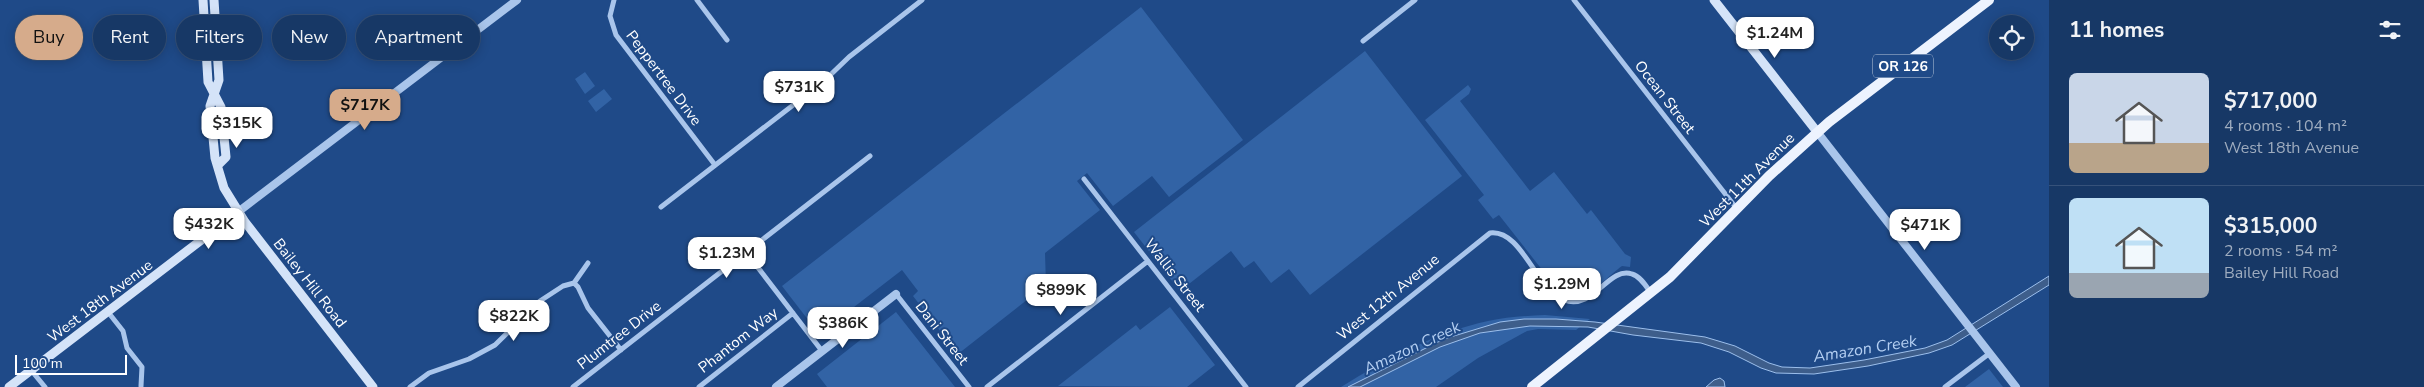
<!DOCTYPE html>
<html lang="en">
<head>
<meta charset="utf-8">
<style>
  :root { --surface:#173866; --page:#24436f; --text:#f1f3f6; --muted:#9eacbf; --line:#36527a; --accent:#d6ab8b }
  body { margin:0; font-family:"Nunito Sans",sans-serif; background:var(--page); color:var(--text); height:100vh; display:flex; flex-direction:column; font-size:19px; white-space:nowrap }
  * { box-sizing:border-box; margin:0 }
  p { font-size:16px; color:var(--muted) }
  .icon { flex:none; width:28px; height:28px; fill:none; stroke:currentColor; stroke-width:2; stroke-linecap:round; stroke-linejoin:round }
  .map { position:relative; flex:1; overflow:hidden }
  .details { display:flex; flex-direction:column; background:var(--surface); width:375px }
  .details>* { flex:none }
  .hud { position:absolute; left:15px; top:15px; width:475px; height:45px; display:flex; gap:10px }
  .buttons { position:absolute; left:1989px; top:15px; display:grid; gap:10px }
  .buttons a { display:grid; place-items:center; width:45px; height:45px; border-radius:50%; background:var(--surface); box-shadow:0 2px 12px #0003,0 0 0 1px var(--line); font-size:25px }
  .scale { position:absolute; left:15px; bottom:12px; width:112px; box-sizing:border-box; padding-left:5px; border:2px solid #fff; border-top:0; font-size:14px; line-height:18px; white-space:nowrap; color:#fff; -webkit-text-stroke:4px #1f4a88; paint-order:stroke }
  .price { position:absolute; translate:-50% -42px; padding:0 11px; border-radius:10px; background:#fff; color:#222; font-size:16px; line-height:32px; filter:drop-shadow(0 1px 2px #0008) }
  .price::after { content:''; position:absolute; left:50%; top:30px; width:15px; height:11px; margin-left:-8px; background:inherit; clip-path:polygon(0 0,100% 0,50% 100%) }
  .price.current { background:var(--accent); color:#111 }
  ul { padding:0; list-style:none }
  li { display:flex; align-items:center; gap:15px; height:125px; padding:0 20px }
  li+li { border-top:1px solid var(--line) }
  li span { display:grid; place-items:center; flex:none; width:140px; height:100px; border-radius:8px; color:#555 }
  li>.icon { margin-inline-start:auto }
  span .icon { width:60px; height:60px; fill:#fffc; stroke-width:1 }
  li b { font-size:21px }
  h2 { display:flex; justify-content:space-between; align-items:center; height:60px; padding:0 20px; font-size:21px }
  .chip { padding:0 18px; border-radius:22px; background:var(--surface); box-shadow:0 2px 12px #0003,0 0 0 1px var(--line); font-size:18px; line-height:45px }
  .chip.current { background:var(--accent); color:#111 }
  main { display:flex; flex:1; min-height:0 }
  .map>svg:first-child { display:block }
  .green { fill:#3263a5 }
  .water { fill:#3e5e8b; stroke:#9cbfec }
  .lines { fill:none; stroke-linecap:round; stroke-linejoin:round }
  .minor { stroke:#a9c5eb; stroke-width:5 }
  .tertiary { stroke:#a9c5eb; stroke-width:8 }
  .secondary { stroke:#d4e3f8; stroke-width:9 }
  .primary { stroke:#edf3fe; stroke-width:10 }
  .labels { text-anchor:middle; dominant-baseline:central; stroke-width:4; stroke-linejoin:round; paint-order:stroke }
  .shield { fill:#1f4a88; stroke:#bcc9db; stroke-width:1 }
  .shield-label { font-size:14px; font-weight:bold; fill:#fff }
  .street-label { font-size:15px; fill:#fff; stroke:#1f4a88 }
  .water-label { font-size:16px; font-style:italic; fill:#b4cff2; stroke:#1f4a88 }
</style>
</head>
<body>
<main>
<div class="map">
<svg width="2049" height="387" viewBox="0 0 2049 387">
  <rect width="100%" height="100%" fill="#1f4a88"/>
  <!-- green -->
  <path class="green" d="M1141,7L1243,140L1169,197L1152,176L1113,206L1087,173L1077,181L1100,210L1045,253L1046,285L958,354L913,296L918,291L902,270L819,334L782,286Z
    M1365,51L1462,176L1310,295L1289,269L1271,283L1254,261L1244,268L1231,251L1180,291L1134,232Z
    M585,72L595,86L585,94L575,79Z
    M1468,85L1471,89L1469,94L1460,101L1530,191L1554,172L1587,214L1591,210L1625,254L1631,257L1630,267L1622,266C1605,278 1578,312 1558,290L1499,215L1493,219L1478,200L1484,195L1425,120Z
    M604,89L612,99L596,112L588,101Z
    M1170,307L1215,365L1187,387L1058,386L1136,325L1140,330Z
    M896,312L955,387H827L817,374Z
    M1545,315L1590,319L1576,330L1538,329L1527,331L1478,358L1436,387H1341C1385,360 1436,332 1488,321C1506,317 1526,316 1545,315Z
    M1989,369L2003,387H1965Z"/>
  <!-- water -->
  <path class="water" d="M2049,276V285L1952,345L1929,353L1868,366L1814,374L1776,373L1761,368L1729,352L1701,343L1633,335L1588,327L1530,326L1480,333L1440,347L1360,387H1348L1444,339L1500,322L1524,319H1556L1595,322L1705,337L1735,346L1769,363L1782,367L1810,368L1864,360L1925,348L1947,340Z
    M1720,378L1724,381L1725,387H1706L1714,380Z"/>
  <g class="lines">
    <!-- minor -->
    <path class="minor" d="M614,0L610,16L616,35L715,165
      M697,0L727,40
      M1574,0L1737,209
      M1363,41L1415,0
      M1084,179L1246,387
      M661,207L823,82L849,57L922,0
      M746,252L822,351
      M574,283L578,287L588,308L621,350
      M896,294L969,387
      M108,312L123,331L127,348L142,367L141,386
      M31,370L45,387
      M410,387L429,373L469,359L495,345L540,301L563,286L574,283L588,263
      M573,387L870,156
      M699,387L793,313
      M987,387L1148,261
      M1298,387L1490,233C1522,229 1536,290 1564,300C1594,311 1608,266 1632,274C1640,276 1646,286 1651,293
      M1945,387L1990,353"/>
    <!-- tertiary -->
    <path class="tertiary" d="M1818,133L2016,387
      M238,212L517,0
      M776,387L896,294"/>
    <!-- secondary -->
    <path class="secondary" d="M203,0L208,82L221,107L226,157L218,165
      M214,0L219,80L210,106L215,158L224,188L245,222L373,387
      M1714,0L1818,133
      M9,387L238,212"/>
    <!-- primary -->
    <path class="primary" d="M1532,387L1670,277L1769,176L1829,122L1989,0"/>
  </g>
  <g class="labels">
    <!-- shield labels -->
    <rect class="shield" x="1873" y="54.5" width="60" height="23" rx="4"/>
    <g class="shield-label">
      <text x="1903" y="66">OR 126</text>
    </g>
    <!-- street labels -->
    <g class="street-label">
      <text transform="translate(664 78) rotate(53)">Peppertree Drive</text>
      <text transform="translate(1665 97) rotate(52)">Ocean Street</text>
      <text transform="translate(1747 180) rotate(-45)">West 11th Avenue</text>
      <text transform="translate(1175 275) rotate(52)">Wallis Street</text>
      <text transform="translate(310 283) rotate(52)">Bailey Hill Road</text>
      <text transform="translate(1388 297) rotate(-39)">West 12th Avenue</text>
      <text transform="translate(100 301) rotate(-37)">West 18th Avenue</text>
      <text transform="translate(942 333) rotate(52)">Dani Street</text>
      <text transform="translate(619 335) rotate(-38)">Plumtree Drive</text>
      <text transform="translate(738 340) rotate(-38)">Phantom Way</text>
    </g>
    <!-- water labels -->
    <g class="water-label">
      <text transform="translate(1412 348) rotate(-25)">Amazon Creek</text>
      <text transform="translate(1865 349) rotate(-9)">Amazon Creek</text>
    </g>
  </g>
</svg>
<div class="buttons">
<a><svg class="icon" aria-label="locate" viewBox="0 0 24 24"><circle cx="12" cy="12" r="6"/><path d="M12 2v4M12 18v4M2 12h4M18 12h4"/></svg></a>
</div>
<div class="scale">100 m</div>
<b class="price" style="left:1775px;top:59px">$1.24M</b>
<b class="price" style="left:799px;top:113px">$731K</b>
<b class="price current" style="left:365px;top:131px">$717K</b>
<b class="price" style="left:237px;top:149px">$315K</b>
<b class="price" style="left:209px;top:250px">$432K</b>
<b class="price" style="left:1925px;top:251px">$471K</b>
<b class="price" style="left:727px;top:279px">$1.23M</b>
<b class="price" style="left:1562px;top:310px">$1.29M</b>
<b class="price" style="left:1061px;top:316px">$899K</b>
<b class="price" style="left:514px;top:342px">$822K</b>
<b class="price" style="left:843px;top:349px">$386K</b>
<div class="hud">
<a class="chip current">Buy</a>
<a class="chip">Rent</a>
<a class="chip">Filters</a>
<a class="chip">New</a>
<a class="chip">Apartment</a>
</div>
</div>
<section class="details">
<h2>11 homes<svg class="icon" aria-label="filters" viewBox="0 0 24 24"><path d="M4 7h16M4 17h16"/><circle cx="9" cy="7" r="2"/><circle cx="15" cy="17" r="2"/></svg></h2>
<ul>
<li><span style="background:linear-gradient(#c9d6e8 70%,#b9a48a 0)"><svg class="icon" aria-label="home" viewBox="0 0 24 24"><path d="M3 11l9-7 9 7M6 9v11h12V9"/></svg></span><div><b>$717,000</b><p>4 rooms · 104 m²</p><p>West 18th Avenue</p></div></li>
<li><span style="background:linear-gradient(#bfe0f5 75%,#9aa5b1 0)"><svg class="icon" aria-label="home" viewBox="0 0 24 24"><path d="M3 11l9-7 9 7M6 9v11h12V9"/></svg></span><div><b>$315,000</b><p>2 rooms · 54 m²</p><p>Bailey Hill Road</p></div></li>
</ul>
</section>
</main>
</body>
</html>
